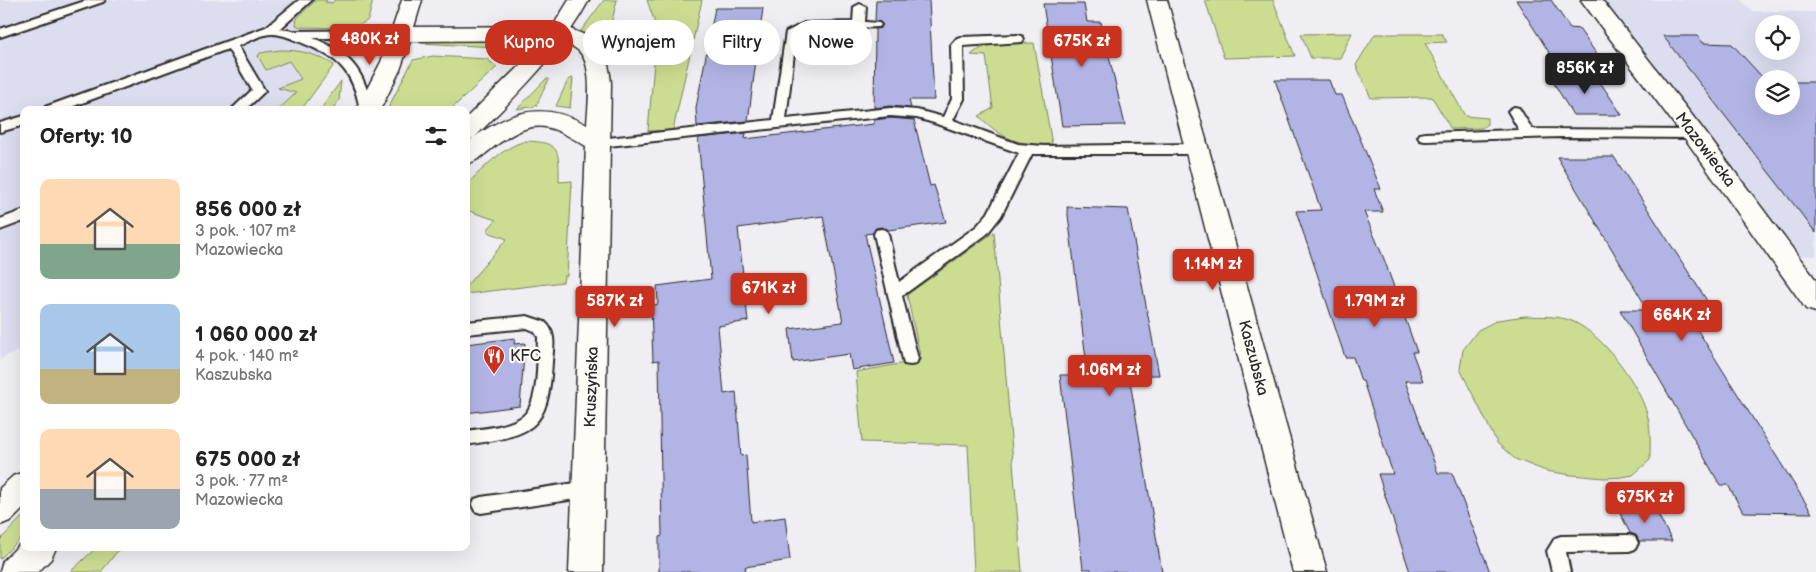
<!DOCTYPE html>
<html lang="pl">
<head>
<meta charset="utf-8">
<style>
  :root { --surface:#fff; --page:#f6f6f6; --text:#222; --muted:#767676; --accent:#c8321e }
  body { margin:0; font-family:"Balsamiq Sans",sans-serif; background:var(--page); color:var(--text); height:100vh; display:flex; flex-direction:column; font-size:19px; white-space:nowrap }
  * { box-sizing:border-box; margin:0 }
  p { font-size:16px; color:var(--muted) }
  .icon { flex:none; width:28px; height:28px; fill:none; stroke:currentColor; stroke-width:2; stroke-linecap:round; stroke-linejoin:round }
  .map { position:relative; flex:1; overflow:hidden }
  .side { position:absolute; left:20px; top:106px; width:450px; height:445px; display:flex; flex-direction:column; background:var(--surface); border-radius:10px; box-shadow:0 5px 20px #0002 }
  .side>* { flex:none }
  .guide { position:absolute; left:485px; top:20px; width:475px; height:45px; display:flex; gap:10px }
  .controls { position:absolute; left:1755px; top:15px; display:grid; gap:10px }
  .controls a { display:grid; place-items:center; width:45px; height:45px; border-radius:50%; background:var(--surface); box-shadow:0 5px 20px #0002; font-size:25px }
  .price { position:absolute; translate:-50% -42px; padding:0 11px; border-radius:5px; background:var(--accent); color:#fff; font-size:16px; line-height:32px; filter:drop-shadow(0 1px 2px #0008) }
  .price::after { content:''; position:absolute; left:50%; top:30px; width:15px; height:11px; margin-left:-8px; background:inherit; clip-path:polygon(0 0,100% 0,50% 100%) }
  .price.on { background:#222; color:#fff }
  ul { padding:0; list-style:none }
  li { display:flex; align-items:center; gap:15px; height:125px; padding:0 20px }
  li span { display:grid; place-items:center; flex:none; width:140px; height:100px; border-radius:10px; color:#555 }
  li>.icon { margin-inline-start:auto }
  span .icon { width:60px; height:60px; fill:#fffc; stroke-width:1 }
  li b { font-size:21px }
  h2 { display:flex; justify-content:space-between; align-items:center; height:60px; padding:0 20px; font-size:21px }
  .chip { padding:0 18px; border-radius:22px; background:var(--surface); box-shadow:0 5px 20px #0002; font-size:18px; line-height:45px }
  .chip.on { background:var(--accent); color:#fff }
  .map>svg:first-child { display:block }
  .built { fill:#dcddef; fill-rule:evenodd }
  .green { fill:#ccdd92; stroke:#7c845e }
  .building { fill:#b2b4e5; stroke:#2b2b2b }
  .lines { fill:none; stroke-linecap:round; stroke-linejoin:round }
  .service-casing { stroke:#2b2b2b; stroke-width:4 }
  .minor-casing { stroke:#2b2b2b; stroke-width:3 }
  .secondary-casing { stroke:#2b2b2b; stroke-width:3 }
  .service { fill:#fdfcf7; fill-rule:evenodd }
  .minor { fill:#fdfcf7; fill-rule:evenodd }
  .secondary { fill:#fdfcf7; fill-rule:evenodd }
  .labels { text-anchor:middle; dominant-baseline:central; stroke-width:4.5; stroke-linejoin:round; paint-order:stroke }
  .street-label { font-size:16px; fill:#2b2b2b; stroke:#fdfcf7 }
  .poi-label { font-size:16px; fill:#2b2b2b; stroke:#fdfcf7; text-anchor:start }
</style>
</head>
<body>
<div class="map">
<svg width="1816" height="572" viewBox="0 0 1816 572">
  <rect width="100%" height="100%" fill="#eeeef3"/>
  <filter id="ink" filterUnits="userSpaceOnUse"><feTurbulence type="fractalNoise" baseFrequency=".02" numOctaves="2"/><feDisplacementMap in="SourceGraphic" scale="10" xChannelSelector="R" yChannelSelector="G"/><feConvolveMatrix kernelMatrix="1 2 1 2 8 2 1 2 1" color-interpolation-filters="sRGB"/></filter>
  <g filter="url(#ink)">
    <!-- built -->
    <path class="built" d="M0,0H361L356,21L325,53L292,110H24V348L0,359Z
      M1588,0H1741L1752,11L1816,12V256H1781ZM1764,24H1791V51H1764ZM1764,79H1791V106H1764Z"/>
    <!-- green -->
    <path class="green" d="M316,0H327L325,2L332,3L335,0H373L368,20L356,27L350,28L300,27L296,25L297,18Z
      M604,0H617L609,33L600,41L581,31Z
      M647,0H702L673,130L648,131L657,29Z
      M1205,0H1273L1295,56L1224,58Z
      M1352,33L1340,58H1311L1301,34Z
      M1375,34H1442L1447,42L1425,43L1465,116L1487,118V124L1482,128L1451,129L1432,97L1371,98L1356,65Z
      M517,40L519,42L514,48L420,43V41Z
      M1034,43L1052,144C1019,146 1002,139 979,116L993,108L986,56L971,55C987,40 1014,44 1034,43Z
      M280,50C301,50 317,54 334,65L301,110H278L296,93L278,88L301,79L289,61L266,70L258,56L260,53Z
      M433,56L487,59L497,67L450,110H387L413,60Z
      M573,78L570,108L556,106L568,80Z
      M546,79H549L536,106L517,109Z
      M341,81L339,100L332,110H320Z
      M525,141C561,142 559,150 559,182L572,181L567,276H564L563,282L466,294V286L507,239L488,232V229L496,220L466,210V185C485,167 500,149 525,141Z
      M994,232L1022,572H974L968,445L862,442L856,372L921,360L907,295Z
      M1525,316C1541,317 1560,315 1574,322C1604,336 1641,386 1648,418C1651,432 1650,446 1650,460L1633,475L1622,477L1604,478L1572,475L1546,471L1515,459L1497,443L1460,369L1463,350L1478,330L1498,320Z
      M24,515V535L0,559V540Z
      M96,548H120L101,572H70Z"/>
    <!-- building -->
    <path class="building" d="M876,0H929L934,100H909L911,108L890,106L874,108L875,29L880,28L883,25L880,22L875,21Z
      M1516,0H1551L1570,28L1579,29L1610,73H1562Z
      M1043,4H1084L1087,22H1101L1125,125L1062,126Z
      M715,8H763L748,121L697,126L696,108Z
      M1663,36H1698L1703,43L1732,44L1764,79V106H1791V82H1816V233Z
      M1549,75L1596,76L1622,115H1573Z
      M1275,80H1329L1335,95H1342L1381,189H1374L1383,212H1364L1384,259L1417,352H1412L1423,381H1405L1438,473H1452L1490,572H1410L1378,474H1393L1363,381H1361L1353,357H1345L1296,211L1321,210Z
      M890,118L914,120L930,186L934,185L946,222L888,230L881,227L876,228L873,233L865,234L894,363L852,370L849,354L793,362L789,329L843,322L823,216L738,228L748,321L718,326L724,394L736,392L741,456L746,455L751,522L785,517L790,560L745,567L746,572H659V537L662,536L659,360L653,361L651,306L658,304L657,286L711,279L698,138L746,133L745,139L874,124V120Z
      M1557,157H1614L1713,310H1685L1812,513L1743,512L1728,485H1720L1620,310H1648Z
      M1067,207L1128,209L1159,375H1129L1162,572H1091V569H1083L1060,375H1088Z
      M515,338L514,344L525,343L520,406L466,413V344Z
      M1617,507H1654L1672,541H1639L1636,535L1630,533Z"/>
    <g class="lines">
      <!-- service casing -->
      <g class="service-casing">
        <path id="service" d="M88,0H105L103,2L0,37V29Z
          M299,0H312L280,29L293,31L401,30L407,34L401,38H313C350,53 365,71 372,110H360C353,69 337,57 300,42C293,39 280,33 271,34C261,34 248,42 238,46L265,91L245,110H231L252,90L228,49L63,110H44L45,107L266,27Z
          M860,4L866,7L865,22L879,23L881,25L879,27L806,30L796,37L786,119L890,108L917,110L943,117L952,99L951,45L957,38L961,37L1018,35L1022,36L1024,39L1022,42L963,46L964,99L953,120L1018,144L1044,146L1197,144L1202,146L1204,149L1202,152L1197,154H1032L1001,216L987,234L902,296L918,359L916,364L910,365L904,364L874,234L876,230L881,229L886,230L888,234L899,282L977,226L988,213L1019,153L934,123L917,118L890,116L599,147L594,146L592,143L594,140L599,139L773,120L786,32L804,23L853,22L854,7Z
          M1514,107L1519,108L1532,129L1694,130L1699,131L1701,134L1699,137L1694,138L1561,137L1425,141L1420,140L1418,137L1420,134L1425,133L1519,130L1508,111Z
          M24,116V125L0,132V123Z
          M24,210V221L0,230V219Z
          M527,316L545,322C557,333 553,348 552,362C548,433 532,434 466,445V431C484,428 508,427 523,416C540,402 537,358 538,337L534,331L527,328L466,334V322Z
          M589,481L595,483L598,489L595,495L589,497L481,513L475,511L472,505L475,499L481,497Z
          M1629,535L1635,537L1638,543L1635,549L1629,551L1566,552L1570,572H1552L1547,551L1555,538L1561,536Z"/>
      </g>
      <!-- minor casing -->
      <g class="minor-casing">
        <path id="minor" d="M1147,0H1167L1327,572H1293Z
          M1581,0H1602L1702,128L1816,280V312L1806,309L1686,140Z
          M559,26C594,35 608,46 611,83L603,572H569L586,146C547,123 535,117 495,146C486,153 478,161 466,164V143C507,113 539,99 587,125C588,105 595,60 575,48C566,42 554,41 548,33L551,28Z"/>
      </g>
      <!-- secondary casing -->
      <g class="secondary-casing">
        <path id="secondary" d="M402,0H422L414,27L553,26L569,0H589C560,54 517,94 474,138L466,140V118L520,65L543,40L410,41L400,70L380,110H356L381,62Z
          M24,472V508L12,520L0,525V488L13,476Z
          M24,540V548H56L51,559L38,572H0L3,561Z"/>
      </g>
      <!-- service -->
      <use href="#service" class="service"/>
      <!-- minor -->
      <use href="#minor" class="minor"/>
      <!-- secondary -->
      <use href="#secondary" class="secondary"/>
    </g>
  </g>
  <!-- icons -->
  <defs>
    <g id="restaurant-pin" transform="scale(1.125)"><path d="M0 17L-7.5 6A9.5 9.5 0 1 1 7.5 6Z" fill="#c8321e" stroke="#fdfcf7"/><path d="M-5-6h1v4h1v-4h1v4h1v-4h1v5L-1.5 .5V6h-2V.5L-5-1ZM5-6V6H3V1.5H1.5Q1.5-4 5-6Z" fill="#fff"/></g>
  </defs>
  <g fill-rule="evenodd">
    <use href="#restaurant-pin" x="494" y="356"/>
  </g>
  <g class="labels">
    <!-- street labels -->
    <g class="street-label">
      <text transform="translate(1705 150) rotate(53)">Mazowiecka</text>
      <text transform="translate(1253 358) rotate(75)">Kaszubska</text>
      <text transform="translate(592 387) rotate(-88)">Kruszyńska</text>
    </g>
    <!-- poi labels -->
    <g class="poi-label">
      <text x="510" y="356">KFC</text>
    </g>
  </g>
</svg>
<div class="controls">
<a><svg class="icon" aria-label="locate" viewBox="0 0 24 24"><circle cx="12" cy="12" r="6"/><path d="M12 2v4M12 18v4M2 12h4M18 12h4"/></svg></a>
<a><svg class="icon" aria-label="layers" viewBox="0 0 24 24"><path d="M12 4l9 5-9 5-9-5zM3 14l9 5 9-5"/></svg></a>
</div>
<b class="price" style="left:370px;top:66px">480K zł</b>
<b class="price" style="left:1082px;top:68px">675K zł</b>
<b class="price on" style="left:1585px;top:95px">856K zł</b>
<b class="price" style="left:1213px;top:291px">1.14M zł</b>
<b class="price" style="left:769px;top:315px">671K zł</b>
<b class="price" style="left:615px;top:328px">587K zł</b>
<b class="price" style="left:1375px;top:328px">1.79M zł</b>
<b class="price" style="left:1682px;top:342px">664K zł</b>
<b class="price" style="left:1110px;top:397px">1.06M zł</b>
<b class="price" style="left:1645px;top:524px">675K zł</b>
<div class="guide">
<a class="chip on">Kupno</a>
<a class="chip">Wynajem</a>
<a class="chip">Filtry</a>
<a class="chip">Nowe</a>
</div>
<section class="side">
<h2>Oferty: 10<svg class="icon" aria-label="filters" viewBox="0 0 24 24"><path d="M4 7h16M4 17h16"/><circle cx="9" cy="7" r="2"/><circle cx="15" cy="17" r="2"/></svg></h2>
<ul>
<li><span style="background:linear-gradient(#ffd9b3 65%,#7fa58c 0)"><svg class="icon" aria-label="home" viewBox="0 0 24 24"><path d="M3 11l9-7 9 7M6 9v11h12V9"/></svg></span><div><b>856 000 zł</b><p>3 pok. · 107 m²</p><p>Mazowiecka</p></div></li>
<li><span style="background:linear-gradient(#a9c7e8 65%,#c2b280 0)"><svg class="icon" aria-label="home" viewBox="0 0 24 24"><path d="M3 11l9-7 9 7M6 9v11h12V9"/></svg></span><div><b>1 060 000 zł</b><p>4 pok. · 140 m²</p><p>Kaszubska</p></div></li>
<li><span style="background:linear-gradient(#ffd9b3 60%,#9aa5b1 0)"><svg class="icon" aria-label="home" viewBox="0 0 24 24"><path d="M3 11l9-7 9 7M6 9v11h12V9"/></svg></span><div><b>675 000 zł</b><p>3 pok. · 77 m²</p><p>Mazowiecka</p></div></li>
</ul>
</section>
</div>
</body>
</html>
